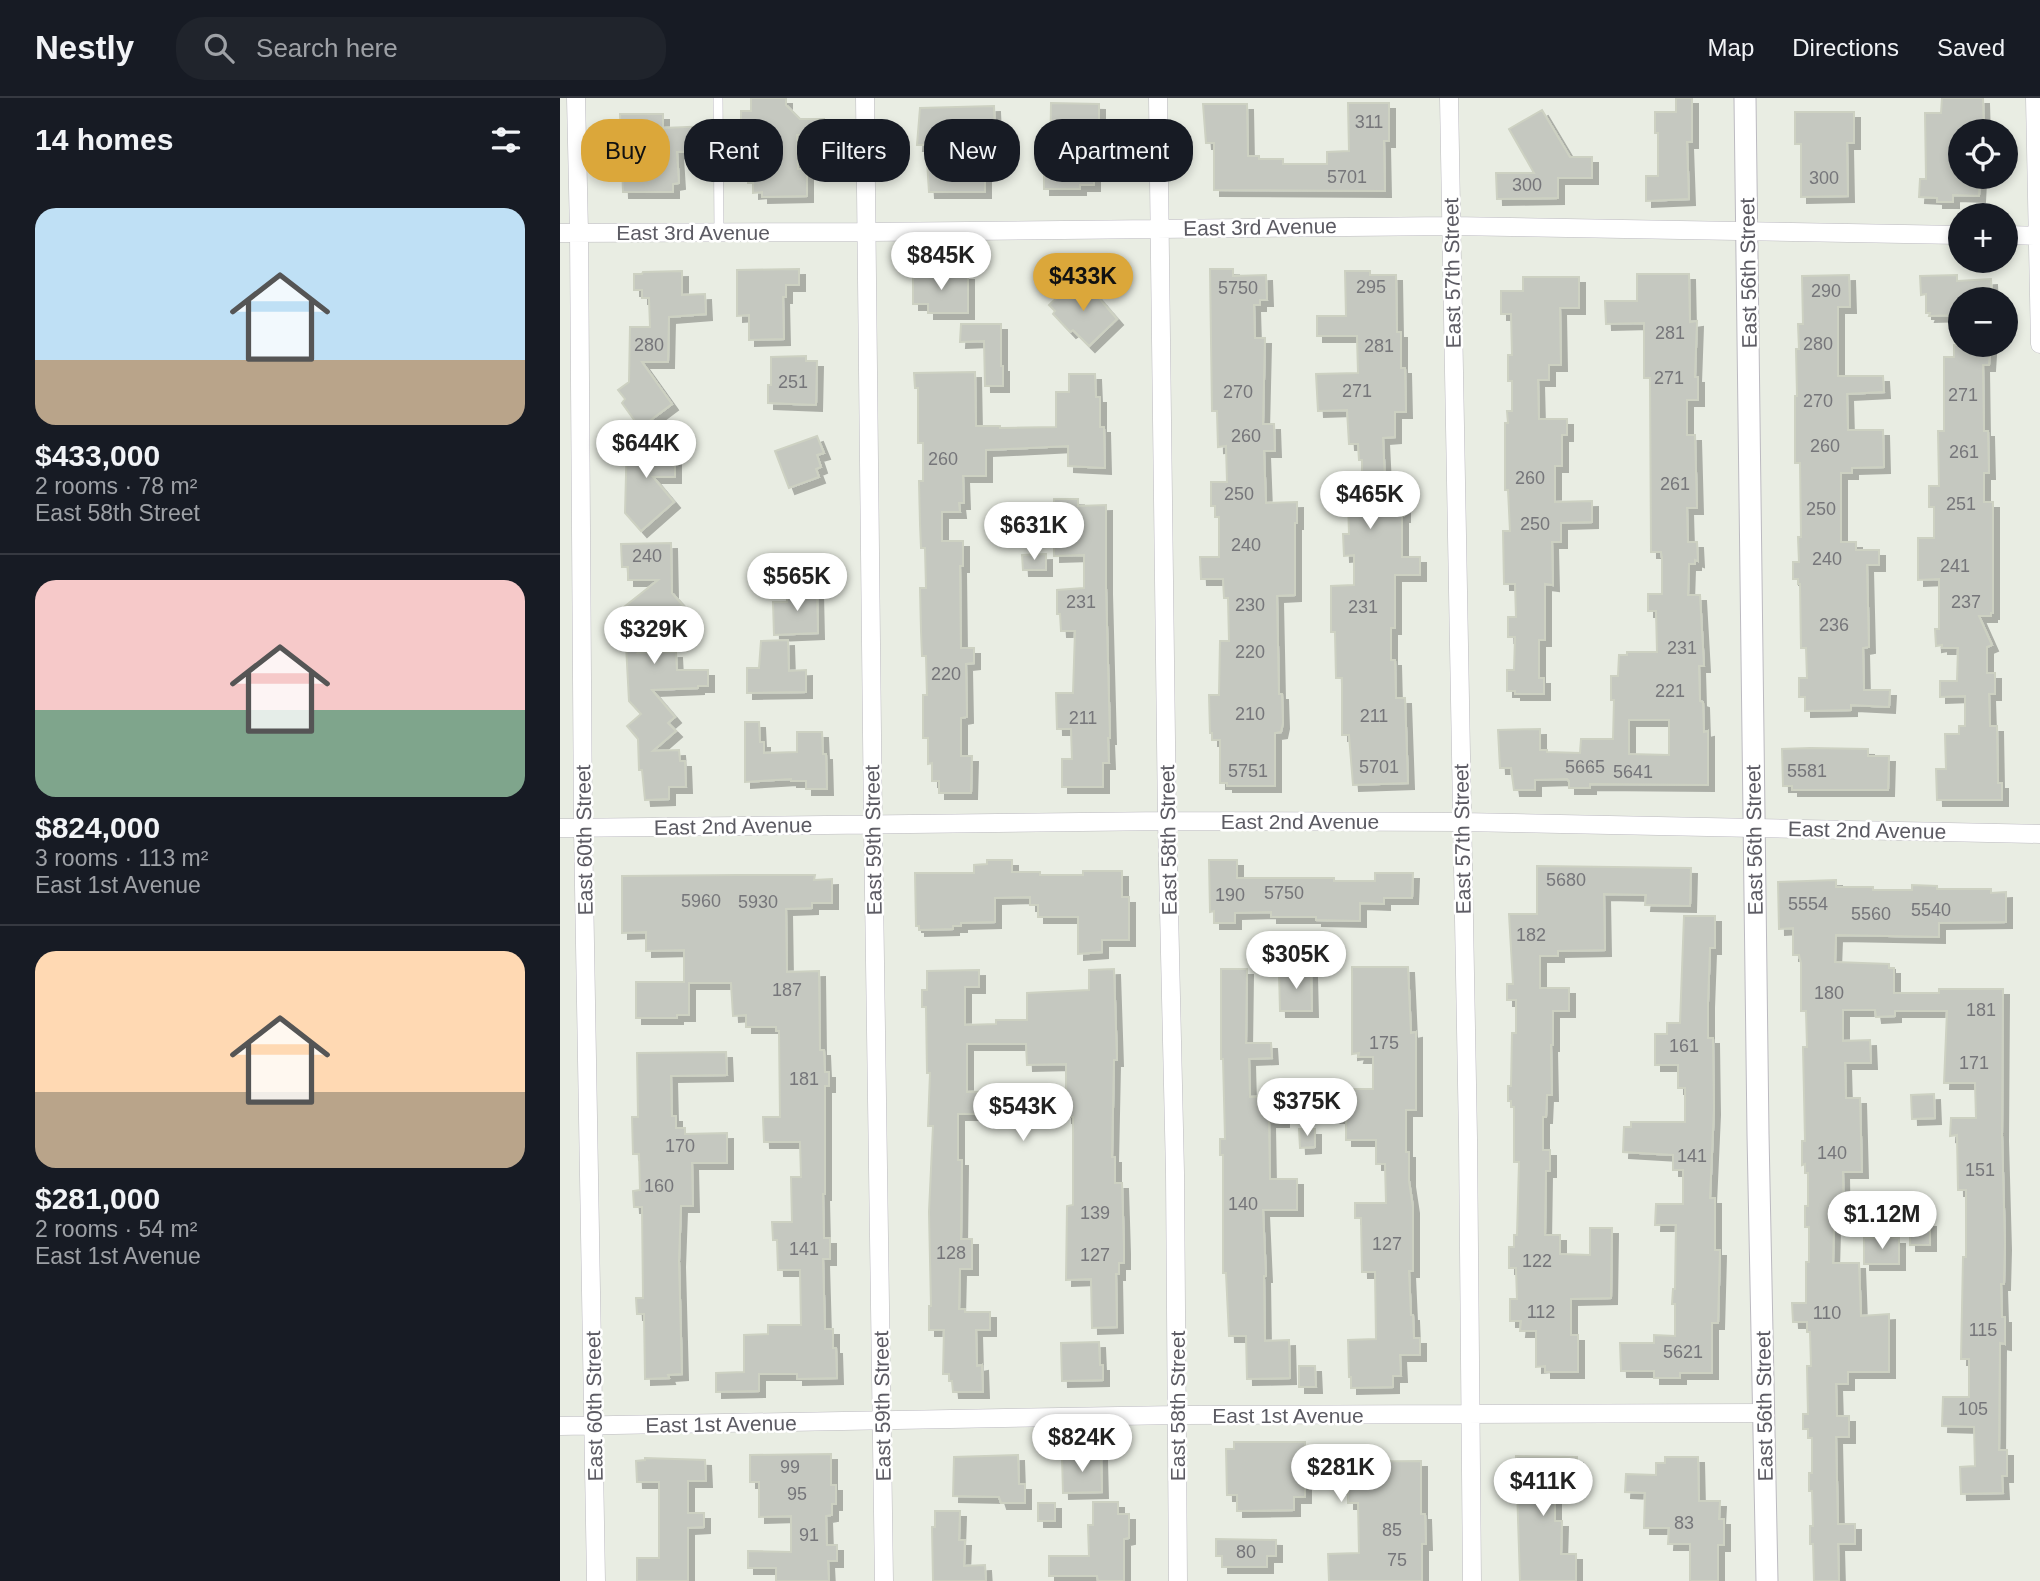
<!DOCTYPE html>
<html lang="en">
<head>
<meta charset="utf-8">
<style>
  :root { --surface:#171b24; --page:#20242c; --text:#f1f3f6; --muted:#9ea1a6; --line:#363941; --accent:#dba73a }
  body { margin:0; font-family:Arial,sans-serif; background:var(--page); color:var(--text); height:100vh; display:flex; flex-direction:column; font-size:26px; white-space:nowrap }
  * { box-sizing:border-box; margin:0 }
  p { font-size:23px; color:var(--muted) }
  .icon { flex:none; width:38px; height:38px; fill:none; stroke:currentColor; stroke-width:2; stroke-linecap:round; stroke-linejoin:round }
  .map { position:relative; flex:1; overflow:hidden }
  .details { display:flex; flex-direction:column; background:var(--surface); width:560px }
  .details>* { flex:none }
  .top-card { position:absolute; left:21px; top:21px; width:665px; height:63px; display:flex; gap:14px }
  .fabs { position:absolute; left:1388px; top:21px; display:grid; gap:14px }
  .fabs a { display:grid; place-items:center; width:70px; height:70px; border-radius:50%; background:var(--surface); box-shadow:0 4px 10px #0003; font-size:35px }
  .price { position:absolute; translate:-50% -60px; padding:0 16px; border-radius:24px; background:#fff; color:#222; font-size:23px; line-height:46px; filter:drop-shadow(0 2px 4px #0008) }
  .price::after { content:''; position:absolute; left:50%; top:42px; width:21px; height:16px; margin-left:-10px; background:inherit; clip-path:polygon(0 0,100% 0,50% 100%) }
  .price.current { background:var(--accent); color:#111 }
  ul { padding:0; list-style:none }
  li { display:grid; align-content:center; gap:14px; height:371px; padding:0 35px }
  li+li { border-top:2px solid var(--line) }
  li span { display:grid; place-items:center; height:217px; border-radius:21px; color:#555 }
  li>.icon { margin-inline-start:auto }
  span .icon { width:126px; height:126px; fill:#fffc; stroke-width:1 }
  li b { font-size:30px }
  h2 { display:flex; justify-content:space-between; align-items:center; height:84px; padding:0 35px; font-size:30px }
  .tag { padding:0 24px; border-radius:28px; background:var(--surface); box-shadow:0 4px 10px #0003; font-size:24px; line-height:63px }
  .tag.current { background:var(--accent); color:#111 }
  header { display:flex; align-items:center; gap:42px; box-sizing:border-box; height:98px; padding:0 35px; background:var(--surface); border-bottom:2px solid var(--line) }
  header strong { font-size:33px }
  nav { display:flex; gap:38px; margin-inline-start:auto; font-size:24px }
  .search { width:490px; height:63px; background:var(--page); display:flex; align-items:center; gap:18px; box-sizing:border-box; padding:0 24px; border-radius:28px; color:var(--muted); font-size:26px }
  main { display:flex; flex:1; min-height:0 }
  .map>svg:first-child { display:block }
  .building { fill:#c5c8c0; stroke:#cdd1c2; stroke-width:2; fill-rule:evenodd; filter:url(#shadow) }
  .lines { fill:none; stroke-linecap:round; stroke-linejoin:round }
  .service-casing { stroke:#bcbac1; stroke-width:10 }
  .minor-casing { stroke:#bcbac1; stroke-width:19 }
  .tertiary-casing { stroke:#bcbac1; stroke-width:23 }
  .service { stroke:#fff; stroke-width:9 }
  .minor { stroke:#fff; stroke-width:18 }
  .tertiary { stroke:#fff; stroke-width:21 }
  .labels { text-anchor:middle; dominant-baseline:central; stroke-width:5; stroke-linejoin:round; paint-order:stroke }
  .number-label { font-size:18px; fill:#76767a }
  .street-label { font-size:21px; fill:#5c5b63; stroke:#fff }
</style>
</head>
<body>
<header>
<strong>Nestly</strong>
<div class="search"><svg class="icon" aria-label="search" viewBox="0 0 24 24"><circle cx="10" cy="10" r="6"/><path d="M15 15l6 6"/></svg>Search here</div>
<nav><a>Map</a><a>Directions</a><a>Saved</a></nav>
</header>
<main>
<section class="details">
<h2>14 homes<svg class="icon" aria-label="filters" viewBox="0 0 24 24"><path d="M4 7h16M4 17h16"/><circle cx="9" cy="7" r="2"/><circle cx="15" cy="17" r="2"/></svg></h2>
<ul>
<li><span style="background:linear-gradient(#bfe0f5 70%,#b9a48a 0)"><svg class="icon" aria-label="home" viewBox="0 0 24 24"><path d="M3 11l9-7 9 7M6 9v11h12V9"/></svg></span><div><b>$433,000</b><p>2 rooms · 78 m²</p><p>East 58th Street</p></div></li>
<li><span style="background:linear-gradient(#f6c9c9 60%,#7fa58c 0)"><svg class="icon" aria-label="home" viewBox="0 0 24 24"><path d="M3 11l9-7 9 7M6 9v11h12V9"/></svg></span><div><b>$824,000</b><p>3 rooms · 113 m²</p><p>East 1st Avenue</p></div></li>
<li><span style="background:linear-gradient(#ffd9b3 65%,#b9a48a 0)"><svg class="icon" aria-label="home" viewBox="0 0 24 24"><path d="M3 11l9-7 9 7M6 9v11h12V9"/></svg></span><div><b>$281,000</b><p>2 rooms · 54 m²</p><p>East 1st Avenue</p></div></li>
</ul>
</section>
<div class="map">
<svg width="1480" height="1483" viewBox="0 0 1480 1483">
  <defs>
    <filter id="shadow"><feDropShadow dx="6" dy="6" stdDeviation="0" flood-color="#0004"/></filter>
  </defs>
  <rect width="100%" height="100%" fill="#e9ede3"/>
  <!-- building -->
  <path class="building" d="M191,0H226V7L240,21H264V37H237L238,71H247V98L202,99V94L193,95V85H188V74L181,75V13H191Z
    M1116,0H1132V44H1127L1129,101L1086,103V78H1098V35H1095V14H1116Z
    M1382,0H1423L1424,33H1400V79H1420L1419,98L1393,97V104H1377V100L1359,99L1360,81H1366L1365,15H1381Z
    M491,5L539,6V47H534V87H520V91H484V69H490Z
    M788,5H829V43H824L825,93L654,92V45H646L643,6H687L688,58H699V61H723V66H767V54L789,53Z
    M434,8L435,30H425V94H369L366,47H357L360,10Z
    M982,12L1010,59H1032V80H998V100L937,101L936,75H974L949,31Z
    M1235,14H1294V45H1287L1288,98L1241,99V46H1235Z
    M60,16H103V30L151,28V53L117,54L119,85L113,86V94H63Z
    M239,171V187H226V199H223L224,241L189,242V217L177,218V172Z
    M650,171H673V178L706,177L707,202H700V207H694L695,240H705L703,326H714L715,353H704L706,405L737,404V425H735V497L717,498L719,596H722L723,625L721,634L715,635V688H667V685H660V642H652V635H650L649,597H659L660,543H669L668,500H664L663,481H641L640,459H659V419H655V408H651V384H667L666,348L658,349L657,313H652Z
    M122,173V197L145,196L146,216L109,219L108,264H82L112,306L80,330L62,305L65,301L58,292L69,284L70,229H90L89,200H82V192H74V176H82L83,174Z
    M353,173H372V176H408V215H368V206H353Z
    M785,173H810V177H836L837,234H841V270H845L846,314H835V339L823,340L825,381H828L829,403H844V418H842V459H860V477H835V530H831V562H835L836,600H845L848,685L793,687L789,637H782V580H776L775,534H771V488L794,487V457L784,458L783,436H789L788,403H793V392H802V362H799L798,346H789L787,312L758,313L756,276L798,275L797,238H757V218H786Z
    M1077,176H1129L1130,224L1137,223L1135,279H1138V302H1127V337H1135L1137,410H1127L1128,444H1137L1138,463L1135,462V466H1129L1128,497H1140L1144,568H1139L1140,603L1143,604L1144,634L1148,633V687L1030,686V690H1009V683L1007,681L975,682V692H954L951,670H940L938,632L980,631V652H987V654L1020,655L1021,641H1053L1054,602H1051V578H1058L1059,557H1067V554H1097L1096,513H1088V496H1102V460L1101,454H1091L1090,280H1084V225L1046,226L1045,203H1077ZM1069,622H1109V657L1069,656Z
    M1289,177L1290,209H1278V278H1323L1324,294L1287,296L1288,332H1323L1324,369L1292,370V375H1281V444H1296V452H1319V467H1307L1309,549L1303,550L1304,592H1330L1329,609L1291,607V612L1245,613V599H1239V580H1247L1246,550H1241L1240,486H1238V481H1233V464H1239L1238,439H1241L1240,365H1235V298H1237L1236,251H1239L1238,226H1243L1242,178Z
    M1397,177V183L1431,181L1432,201H1400V217L1369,218L1370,215H1366V196L1361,197L1360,178Z
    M963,179H1019V210H1000L1001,267H989V282H978L979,321H1007V337H1002V368H995V404L1032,403V424L1001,425V444H992L993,487L985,486V542H979V580H984V596H955V593H947V572H954L955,539H948V519H956L955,486H944L943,433H950L948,392H945V325H948L947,313H952V283H948V257H952L951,216H941V193H963Z
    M516,182L526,192H532L557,221L529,248L513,232L510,234L493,216L495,213L489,207Z
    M401,226H441V268H443V288H425L424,243L400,244Z
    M1394,247H1427V251H1430L1429,267H1423L1424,333H1428L1429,375H1424V404H1433V515H1431V518H1419L1432,547L1427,549V575H1435V596H1429L1430,628H1437L1438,685H1442V702H1377L1376,671H1386L1385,636H1399V628H1405V598L1380,599V583H1397L1398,550H1382V547L1376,548L1375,531H1379V481L1358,482V440H1374V409H1369V388H1379L1378,333H1384V259H1394Z
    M246,258V263H257L256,307L208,305V287H211V259Z
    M415,274L416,328H440V330L496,329V294H509V276H535L536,299H540V329H544L545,370L508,368V348L426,352V378H403L404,405H399L400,414H382V443H403V468H400L401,550H414V565L406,566L407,619L401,620V658H412L411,695H379V683H372V665L368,666V640H363V597H367L366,558H362L361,533L360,490H366L365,450H361L360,426L359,383H363V345H358V290H355L354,275Z
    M257,338L264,355L257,357L261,369L256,371L259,379L229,390L215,353Z
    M67,339H103V362L115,361V379H93L114,404L81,433L65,415Z
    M494,401H518V408L546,407V490L550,640H548L549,665H543V689H502V661H512L511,631H497L496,595H513L515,533H501L500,516H497V492L524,490V457L494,458Z
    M111,445L112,495L127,512L78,555L116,554L117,572H148V588H138V590L92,592L115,619L108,625L116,633L93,653L119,652L120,663H125L126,689H109V701L85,702L82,672H79L78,641L67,628L81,616L69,603L64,509L98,482H68V469H62L61,446Z
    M486,456V472H463L462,457Z
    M257,490L258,535L214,537L213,504H227V491Z
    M228,542L229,573L246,572V594L187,595V570H199L201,543Z
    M185,624H199L200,644H204V655L237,654V634H262L263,656H266L267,691H246V683H231V681L185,684Z
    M1250,650L1308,651V658H1329L1328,692H1232V688H1223L1222,651Z
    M427,762H452V774H480V777H523V773H562V799H569V842H542V854L518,856V819H478V807H470V799L435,800V824L401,825V828H393V831L359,832V828H356L355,775H414V767L427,766Z
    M649,762H677V780H774V783H815V775H853L852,800H824V806L800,805V823L756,822V819H711V814L675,815V825H654V813L650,814Z
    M977,768L1131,770L1130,808L1085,807L1086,797L1044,796L1045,852L998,853V858H980V890H1009V913H993V947H991L992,997H987L986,1019H983V1052H990V1073H986L985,1137H1000V1156L1030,1157V1130H1052L1051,1200L1011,1201V1237H1018V1274H985V1268L976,1269V1233H960L961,1223H950V1201H957L956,1170H949V1149H954V1137H957L959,1064H954V1009H951V1003H948V988H951L952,935H956V902H947V886H953L949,816H977Z
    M178,777H255L254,782L272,781V805H252V810L226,811L227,874L259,873L260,952H264L265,974H269V988H265V1096H263L264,1140H270V1161H263L265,1231H273V1250H276L277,1280L237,1281V1276H199V1293L156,1294V1275L184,1274V1237L208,1236V1227H241L240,1172H218L217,1142H213L212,1124H232L231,1079H241L240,1044H204L203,1019H220L219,933H216V929H186V917L173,918L171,885H129V917H117V920H76V884H124V852L86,853V834L62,835V778Z
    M1276,782V789H1313V792H1352V787L1377,788V791H1431V795L1446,794V824L1379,825V839L1276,837L1275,864L1329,866V870H1334V895H1379V891H1443L1442,1037L1445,1146L1444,1186H1441L1442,1219H1445V1246L1440,1245L1439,1352H1447V1378H1442L1443,1395L1401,1396L1400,1369L1415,1368L1414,1329L1382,1328L1383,1299H1409V1261H1401L1403,1159H1406V1092H1398L1397,1037L1390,1038L1391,1020H1416L1415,985H1384L1387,913H1335V918L1316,919L1315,912H1283V943L1310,942L1311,965H1285L1286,1000H1300L1302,1074H1283L1284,1128H1274L1273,1165H1299L1301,1218L1329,1216V1274H1288V1286H1276L1277,1318H1289V1339H1276L1278,1426H1295V1446H1278L1279,1483H1254L1253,1446H1250V1428H1253L1252,1393H1249V1375H1252V1340H1248V1331H1243V1316H1248L1247,1268H1251L1250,1234H1247V1224H1233L1232,1205H1246V1164H1249V1129H1245V1108H1248V1075H1245V1066L1242,1067V1043H1245L1243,949H1247L1246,913H1241V865L1239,857H1233V830L1219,831L1218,784Z
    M1124,818H1155V850H1150L1148,904V940H1153L1154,1011L1150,1100H1155V1152H1160L1158,1225H1152V1275H1120V1280H1094V1273H1061L1060,1245H1094V1237L1115,1238V1206H1112L1113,1191H1115L1116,1127H1095L1096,1106H1123V1072H1113V1057L1063,1054L1064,1029H1071V1024H1125V990H1118V967H1095V936H1107V925H1120Z
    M792,869H848L851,935L856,934V1012H846V1054H849V1083L853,1109V1173H849L851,1217H853L854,1240H860V1257H840L841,1278H833V1289L791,1290V1279H789L788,1242L816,1241L815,1174H802L801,1120H795V1105H826L825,1066H816V1042H786V1019H763L764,991H813V959H798L799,955L792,956Z
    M554,871L557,962H554L552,1059H555V1085H562L564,1150V1165H559V1176H556L557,1229L532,1230L531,1181L506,1182L507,1108L513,1107V1019H506V966L467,967L466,946H407V994L453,993L454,1023L428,1024V1016H398V1062H402L401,1141H412V1171H400L399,1211H405V1214H430V1232H416L417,1268L422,1267L423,1294H393L392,1283H389V1276H383L384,1232H369V1208H371L369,1114L373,1028H368L370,975H367L366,909H362V892H367V873L419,872V889H405V927L436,926V922H467V895L529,892V872Z
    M661,871H687L686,945H711L712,960L689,961L690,999L723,998V1023H709L710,1081H737V1112H703L706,1178H704L705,1243L729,1242L730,1280L687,1281L686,1238H669L666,1175H663V1057H660V1041H665L663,961H661Z
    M751,873L752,913H720L719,874Z
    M166,954L167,977L111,978L112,1018H116V1030H125V1036L167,1035V1065H132L133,1108H121L119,1163L122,1276L108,1277L109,1280L85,1281L84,1216H77L76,1200H83L82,1109H74L73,1093L80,1092L79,1056H73L72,1019H78L77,955Z
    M1374,996L1375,1020L1352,1021L1351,997Z
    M739,1031H755V1049L740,1050Z
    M1350,1123H1370V1147H1350Z
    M1304,1140H1339V1166H1304Z
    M539,1244L540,1267H543V1282L502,1283L501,1245Z
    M739,1268H755L756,1289H739Z
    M674,1344H745V1353H758V1364L861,1363V1416H865L866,1446H862V1483H769L768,1456L799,1455L798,1405H788V1390H777V1380L745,1379V1399H734V1412L677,1413V1397H667L666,1351H674Z
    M271,1356V1387H276V1406H272V1417L266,1418L267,1447H277V1463H268L269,1483H216V1470H188V1453L231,1454V1418L199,1419V1384H190V1357Z
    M458,1357L459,1386H465V1405H441L439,1399L393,1398L394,1359Z
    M541,1357L542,1394L503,1395L502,1358Z
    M956,1358L1017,1359V1386H995V1423H1002L1001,1456H1016V1483H960Z
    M1105,1359H1138L1139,1403H1160L1159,1421H1164V1447H1158V1483H1130V1446H1108L1109,1430H1084L1085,1395L1065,1394L1066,1376L1096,1377V1365H1105Z
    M85,1360L145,1362L146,1383H128V1415H144V1429L128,1430V1483H77V1460H99V1384H77L76,1363L85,1362Z
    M533,1404H558V1416H569V1440L564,1441V1483H538L537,1478H489V1458H529L528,1427H533Z
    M478,1405H495V1423H478Z
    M375,1413H400L399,1442H405L404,1468L425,1467L426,1483H373L372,1429H375Z
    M656,1441L716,1442V1458H707V1469H662V1458H656Z"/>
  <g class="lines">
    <!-- service casing -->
    <g class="service-casing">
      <path id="service" d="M158,0L159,134"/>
    </g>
    <!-- minor casing -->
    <g class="minor-casing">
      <path id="minor" d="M16,0L19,134L23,730L36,1483
        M305,0L313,726L324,1483
        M598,0L607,723L615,1075L618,1483
        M889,0L908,1040L912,1483
        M1475,0L1480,246
        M0,135L308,134L891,128L1400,137
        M1446,137L1480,138
        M0,730L607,723L902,724L1480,736
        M0,1328L617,1317L1204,1315"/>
    </g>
    <!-- tertiary casing -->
    <g class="tertiary-casing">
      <path id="tertiary" d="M1185,0L1198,1036L1207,1483"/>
    </g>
    <!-- service -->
    <use href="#service" class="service"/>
    <!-- minor -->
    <use href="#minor" class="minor"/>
    <!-- tertiary -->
    <use href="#tertiary" class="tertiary"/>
  </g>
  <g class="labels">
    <!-- number labels -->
    <g class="number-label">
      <text x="809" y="24">311</text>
      <text x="787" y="79">5701</text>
      <text x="1264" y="80">300</text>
      <text x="967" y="87">300</text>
      <text x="811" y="189">295</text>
      <text x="678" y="190">5750</text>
      <text x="1266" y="193">290</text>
      <text x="1110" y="235">281</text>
      <text x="1258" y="246">280</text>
      <text x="89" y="247">280</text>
      <text x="819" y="248">281</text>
      <text x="1109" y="280">271</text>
      <text x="233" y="284">251</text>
      <text x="797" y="293">271</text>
      <text x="678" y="294">270</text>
      <text x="1403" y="297">271</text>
      <text x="1258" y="303">270</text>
      <text x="686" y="338">260</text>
      <text x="1265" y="348">260</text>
      <text x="1404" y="354">261</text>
      <text x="383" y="361">260</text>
      <text x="970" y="380">260</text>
      <text x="1115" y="386">261</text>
      <text x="679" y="396">250</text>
      <text x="1401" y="406">251</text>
      <text x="1261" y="411">250</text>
      <text x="975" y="426">250</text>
      <text x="686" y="447">240</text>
      <text x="87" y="458">240</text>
      <text x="1267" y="461">240</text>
      <text x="1395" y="468">241</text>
      <text x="521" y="504">231</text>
      <text x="1406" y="504">237</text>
      <text x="690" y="507">230</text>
      <text x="803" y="509">231</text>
      <text x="1274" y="527">236</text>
      <text x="1122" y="550">231</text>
      <text x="690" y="554">220</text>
      <text x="386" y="576">220</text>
      <text x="1110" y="593">221</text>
      <text x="690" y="616">210</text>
      <text x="814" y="618">211</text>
      <text x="523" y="620">211</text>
      <text x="819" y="669">5701</text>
      <text x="1025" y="669">5665</text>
      <text x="688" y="673">5751</text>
      <text x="1247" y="673">5581</text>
      <text x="1073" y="674">5641</text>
      <text x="1006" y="782">5680</text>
      <text x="724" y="795">5750</text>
      <text x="670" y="797">190</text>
      <text x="141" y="803">5960</text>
      <text x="198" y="804">5930</text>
      <text x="1248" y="806">5554</text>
      <text x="1371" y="812">5540</text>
      <text x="1311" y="816">5560</text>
      <text x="971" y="837">182</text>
      <text x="227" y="892">187</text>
      <text x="1269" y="895">180</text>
      <text x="1421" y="912">181</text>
      <text x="824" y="945">175</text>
      <text x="1124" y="948">161</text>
      <text x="1414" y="965">171</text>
      <text x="244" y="981">181</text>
      <text x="120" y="1048">170</text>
      <text x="1272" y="1055">140</text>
      <text x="1132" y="1058">141</text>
      <text x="1420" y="1072">151</text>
      <text x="99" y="1088">160</text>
      <text x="683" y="1106">140</text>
      <text x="535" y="1115">139</text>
      <text x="827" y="1146">127</text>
      <text x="244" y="1151">141</text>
      <text x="391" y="1155">128</text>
      <text x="535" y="1157">127</text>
      <text x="977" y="1163">122</text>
      <text x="981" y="1214">112</text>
      <text x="1267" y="1215">110</text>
      <text x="1423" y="1232">115</text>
      <text x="1123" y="1254">5621</text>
      <text x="1413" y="1311">105</text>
      <text x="230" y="1369">99</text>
      <text x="237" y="1396">95</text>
      <text x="1124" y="1425">83</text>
      <text x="832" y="1432">85</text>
      <text x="249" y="1437">91</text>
      <text x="686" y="1454">80</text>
      <text x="837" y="1462">75</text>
    </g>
    <!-- street labels -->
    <g class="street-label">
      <text transform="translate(700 129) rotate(-1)">East 3rd Avenue</text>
      <text x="133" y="134">East 3rd Avenue</text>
      <text transform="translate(892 175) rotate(-91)">East 57th Street</text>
      <text transform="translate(1188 175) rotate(-91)">East 56th Street</text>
      <text x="740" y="723">East 2nd Avenue</text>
      <text transform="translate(173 728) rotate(-1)">East 2nd Avenue</text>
      <text transform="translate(1307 732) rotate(1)">East 2nd Avenue</text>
      <text transform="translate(902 741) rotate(-91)">East 57th Street</text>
      <text transform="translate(24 742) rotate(-91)">East 60th Street</text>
      <text transform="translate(313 742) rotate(-91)">East 59th Street</text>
      <text transform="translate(608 742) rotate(-91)">East 58th Street</text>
      <text transform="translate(1194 742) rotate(-91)">East 56th Street</text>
      <text transform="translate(34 1308) rotate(-91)">East 60th Street</text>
      <text transform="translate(322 1308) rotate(-91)">East 59th Street</text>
      <text transform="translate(617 1308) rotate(-90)">East 58th Street</text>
      <text transform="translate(1204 1308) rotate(-91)">East 56th Street</text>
      <text x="728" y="1317">East 1st Avenue</text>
      <text transform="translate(161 1326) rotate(-1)">East 1st Avenue</text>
    </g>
  </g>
</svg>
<div class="fabs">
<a><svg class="icon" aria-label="locate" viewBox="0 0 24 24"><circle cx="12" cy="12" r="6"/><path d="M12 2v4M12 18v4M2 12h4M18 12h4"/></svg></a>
<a>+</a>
<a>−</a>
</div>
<b class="price" style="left:381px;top:194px">$845K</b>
<b class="price current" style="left:523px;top:215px">$433K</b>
<b class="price" style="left:86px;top:382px">$644K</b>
<b class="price" style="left:810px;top:433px">$465K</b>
<b class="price" style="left:474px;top:464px">$631K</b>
<b class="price" style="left:237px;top:515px">$565K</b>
<b class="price" style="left:94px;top:568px">$329K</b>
<b class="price" style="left:736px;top:893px">$305K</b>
<b class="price" style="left:747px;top:1040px">$375K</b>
<b class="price" style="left:463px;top:1045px">$543K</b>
<b class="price" style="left:1322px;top:1153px">$1.12M</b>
<b class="price" style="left:522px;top:1376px">$824K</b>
<b class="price" style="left:781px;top:1406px">$281K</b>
<b class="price" style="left:983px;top:1420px">$411K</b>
<div class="top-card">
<a class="tag current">Buy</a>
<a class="tag">Rent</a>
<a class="tag">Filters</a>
<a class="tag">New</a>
<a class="tag">Apartment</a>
</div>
</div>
</main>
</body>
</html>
